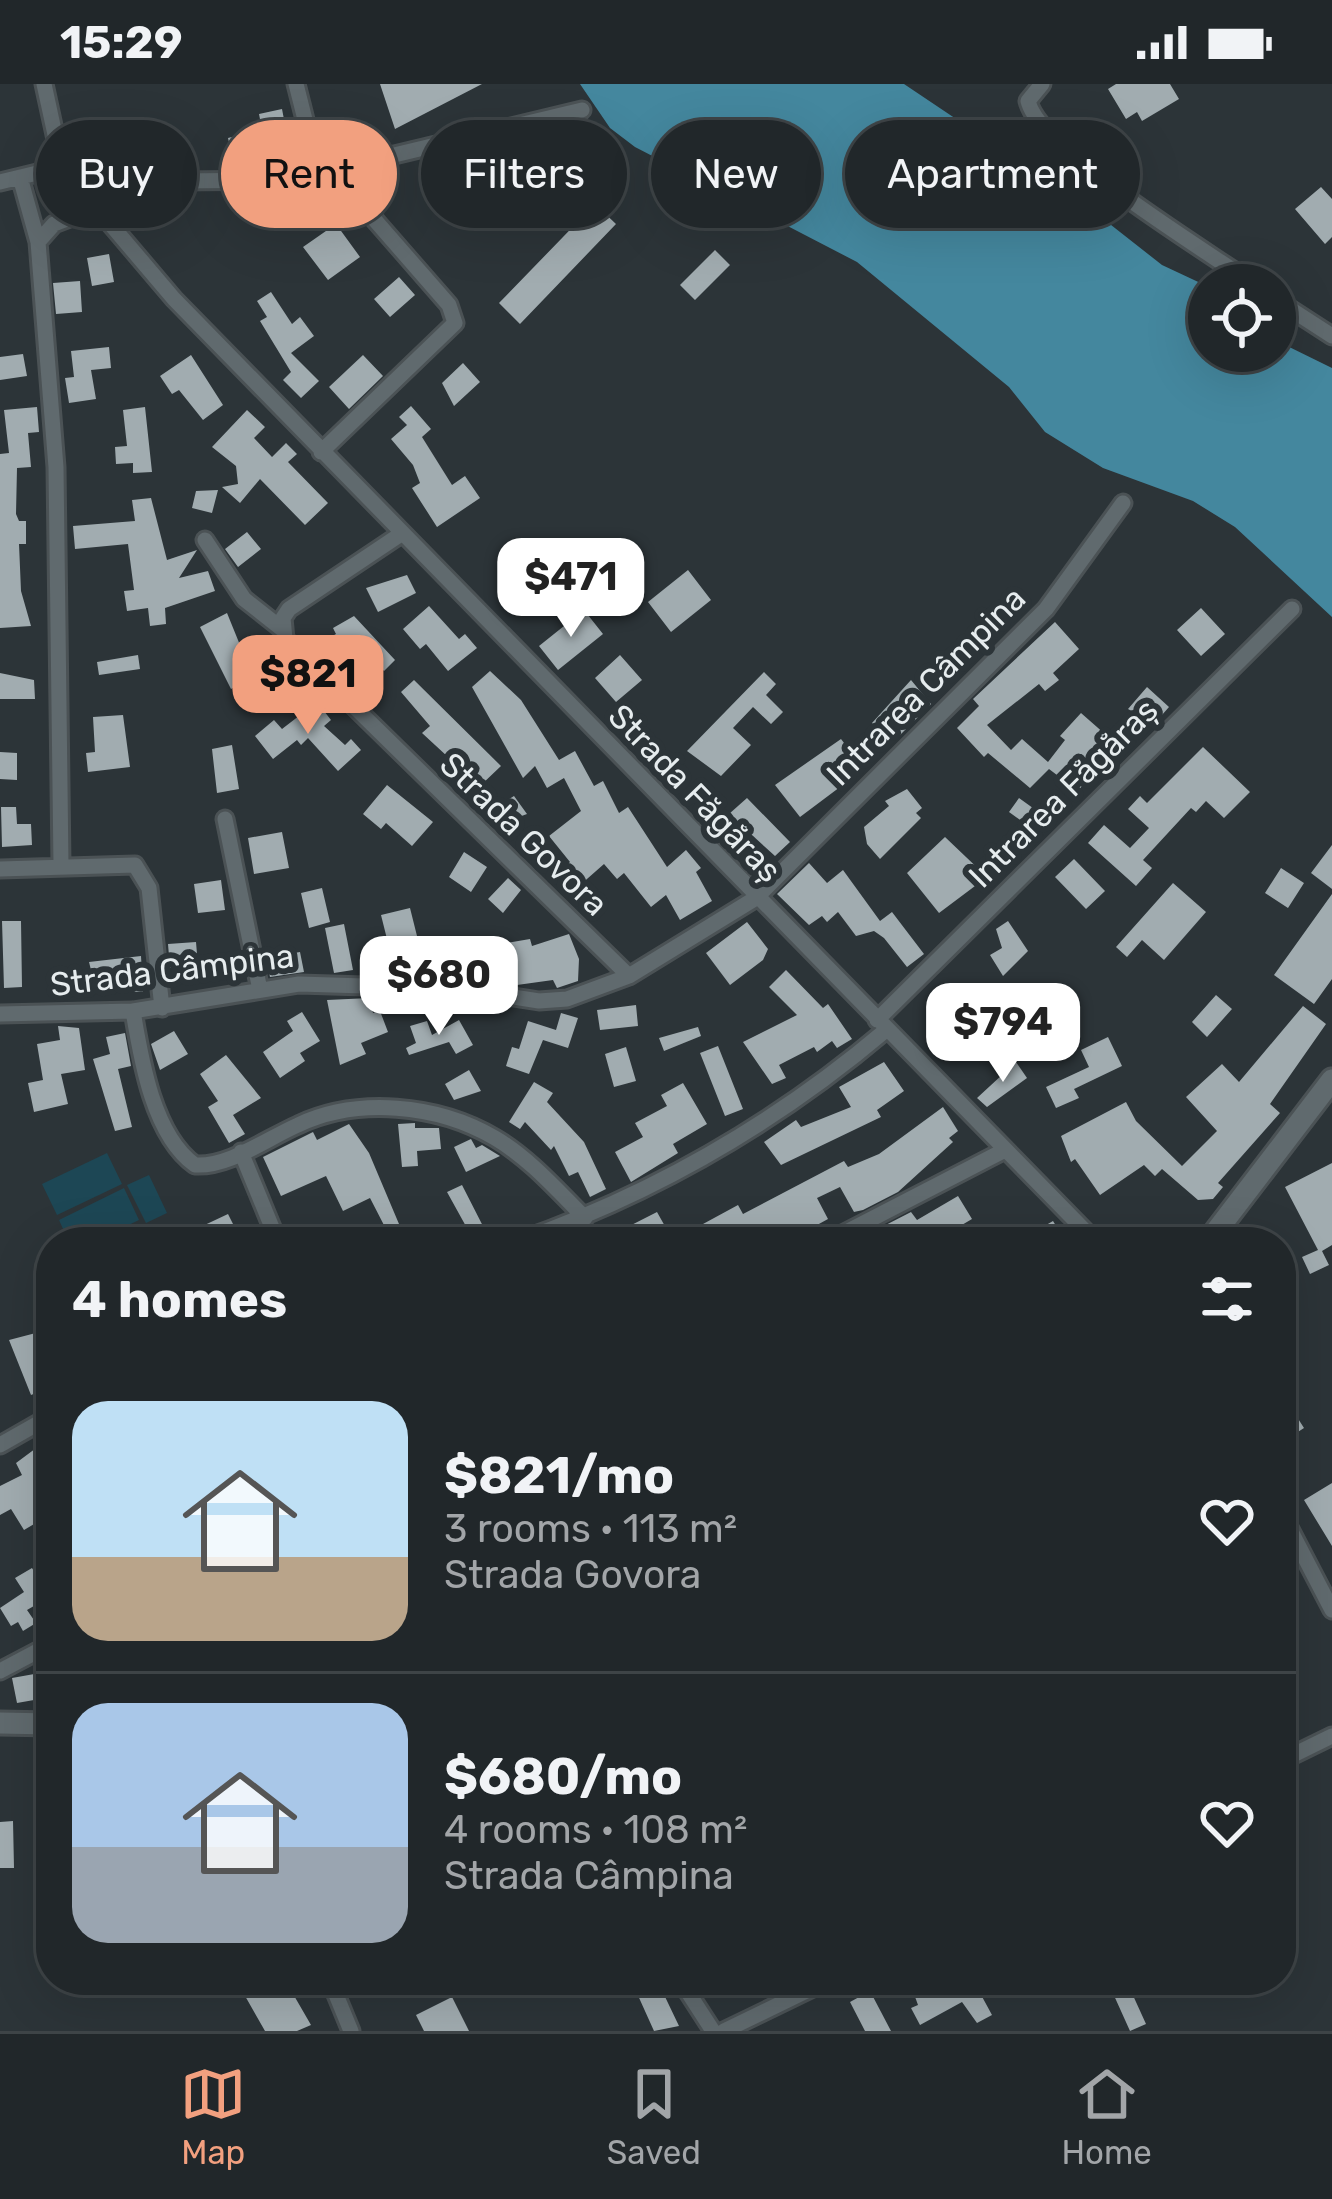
<!DOCTYPE html>
<html lang="en">
<head>
<meta charset="utf-8">
<style>
  :root { --surface:#21272a; --page:#292f32; --text:#f1f3f6; --muted:#a2a5a8; --line:#3e4447; --accent:#f2a07f }
  body { margin:0; font-family:Rubik,sans-serif; background:var(--page); color:var(--text); height:100vh; display:flex; flex-direction:column; font-size:45px; white-space:nowrap }
  * { box-sizing:border-box; margin:0 }
  p { font-size:39px; color:var(--muted) }
  .icon { flex:none; width:66px; height:66px; fill:none; stroke:currentColor; stroke-width:2; stroke-linecap:round; stroke-linejoin:round }
  .map { position:relative; flex:1; overflow:hidden }
  .sheet { position:absolute; left:36px; top:1143px; width:1260px; height:768px; display:flex; flex-direction:column; background:var(--surface); border-radius:48px; box-shadow:0 12px 48px #0002,0 0 0 3px var(--line) }
  .sheet>* { flex:none }
  .top-card { position:absolute; left:36px; top:36px; width:1260px; height:108px; display:flex; gap:24px }
  .tools { position:absolute; left:1188px; top:180px; display:grid; gap:24px }
  .tools a { display:grid; place-items:center; width:108px; height:108px; border-radius:50%; background:var(--surface); box-shadow:0 12px 48px #0002,0 0 0 3px var(--line); font-size:60px }
  .price { position:absolute; translate:-50% -102px; padding:0 27px; border-radius:24px; background:#fff; color:#222; font-size:39px; line-height:78px; filter:drop-shadow(0 3px 6px #0008) }
  .price::after { content:''; position:absolute; left:50%; top:72px; width:36px; height:27px; margin-left:-18px; background:inherit; clip-path:polygon(0 0,100% 0,50% 100%) }
  .price.on { background:var(--accent); color:#111 }
  ul { padding:0; list-style:none }
  li { display:flex; align-items:center; gap:36px; height:300px; padding:0 36px }
  li+li { border-top:3px solid var(--line) }
  li span { display:grid; place-items:center; flex:none; width:336px; height:240px; border-radius:36px; color:#555 }
  li>.icon { margin-inline-start:auto }
  span .icon { width:144px; height:144px; fill:#fffc; stroke-width:1 }
  li b { font-size:51px }
  h2 { display:flex; justify-content:space-between; align-items:center; height:144px; padding:0 36px; font-size:51px }
  .tag { padding:0 42px; border-radius:54px; background:var(--surface); box-shadow:0 12px 48px #0002,0 0 0 3px var(--line); font-size:42px; line-height:108px }
  .tag.on { background:var(--accent); color:#111 }
  .status { display:flex; justify-content:space-between; align-items:center; height:84px; padding:0 60px; background:var(--surface); direction:ltr }
  .status svg { height:33px; fill:currentColor }
  .menu { display:flex; justify-content:space-around; align-items:center; height:168px; border-top:3px solid var(--line); background:var(--surface); font-size:33px; color:var(--muted) }
  .menu a { display:grid; justify-items:center; gap:6px }
  .menu .on { color:var(--accent) }
  .map>svg:first-child { display:block }
  .green { fill:#1d4755 }
  .water { fill:#44879e }
  .building { fill:#a1acb0 }
  .lines { fill:none; stroke-linecap:round; stroke-linejoin:round }
  .minor-casing { stroke:#4b5255; stroke-width:21 }
  .secondary-casing { stroke:#4b5255; stroke-width:27 }
  .minor { stroke:#606a6e; stroke-width:15 }
  .secondary { stroke:#606a6e; stroke-width:21 }
  .labels { text-anchor:middle; dominant-baseline:central; stroke-width:12; stroke-linejoin:round; paint-order:stroke }
  .street-label { font-size:33px; fill:#e6ecee; stroke:#2c3438 }
</style>
</head>
<body>
<div class="status"><b>15:29</b><svg viewBox="0 0 49 12"><path d="M0 12V9h3v3zM5 12V6h3v6zM10 12V3h3v9zM15 12V0h3v12zM26 1h20v11H26zM47 4h2v5h-2z"/></svg></div>
<div class="map">
<svg width="1332" height="1947" viewBox="0 0 1332 1947">
  <rect width="100%" height="100%" fill="#2c3438"/>
  <!-- green -->
  <path class="green" d="M107,1069L122,1100L57,1131L42,1100Z
    M149,1091L167,1129L146,1139L127,1101Z
    M124,1104L139,1136L93,1158H69L59,1136Z"/>
  <!-- water -->
  <path class="water" d="M580,0H904L1092,126L1162,181L1209,203V267H1275V256L1332,284V533L1235,443L1193,417L1103,384L1045,348L1009,303L857,178L635,63L610,44Z"/>
  <!-- building -->
  <path class="building" d="M380,0H482L395,45Z
    M1116,0H1170L1179,15L1142,37L1137,28L1126,35L1108,5Z
    M282,25L287,51L264,56L259,30Z
    M252,48L258,74L234,79L228,54Z
    M1321,103L1332,115V153L1325,160L1295,125Z
    M595,120L616,140L520,240L499,219Z
    M336,140L360,173L328,196L303,163Z
    M715,166L730,181L695,216L680,201Z
    M109,170L114,198L92,202L87,174Z
    M399,193L415,211L390,233L374,215Z
    M80,197L82,228L56,230L53,199Z
    M271,208L292,240L300,233L314,252L291,269L319,297L301,314L283,296L291,288L260,237L267,233L257,217Z
    M109,263L111,284L91,286L96,315L69,319L65,294L74,293L71,267Z
    M23,270L27,292L0,296V273Z
    M191,271L223,321L203,336L179,306L172,310L160,292Z
    M363,271L383,292L349,325L329,303Z
    M463,279L480,298L454,322L442,299Z
    M411,322L431,345L422,353L452,401L465,392L480,414L437,443L412,404L420,399L413,381L391,355L407,341L399,333Z
    M37,323L39,348L28,349L31,383L17,384L16,430L19,437H26V460H19L21,507L31,542L0,544V370L9,369L4,326Z
    M145,323L152,388L133,389V379L116,380L115,363L127,362L123,326Z
    M247,326L265,343L254,354L272,373L286,359L297,370L288,378L328,419L305,441L260,395L240,419L222,403L238,400L236,382L212,363Z
    M218,406L212,429L192,424L196,407Z
    M151,414L167,476L197,466L179,494L208,487L215,507L165,524L166,540L150,542L148,524L127,527L124,507L134,506L128,460L75,465L73,442L135,437L132,416Z
    M247,448L261,465L238,483L225,465Z
    M688,486L711,516L671,548L648,518Z
    M407,491L416,509L378,528L366,504Z
    M429,522L459,555L465,550L477,564L448,587L426,560L420,565L403,545Z
    M1201,524L1225,550L1201,572L1177,546Z
    M584,526L603,550L558,586L539,562Z
    M227,529L253,593L231,605L200,543Z
    M354,532L395,576L384,587L368,570L349,589L336,575L327,555L336,550L333,544Z
    M1055,538L1079,565L1053,589L1059,596L1045,607L1039,600L987,641L1011,666L1022,655L1048,678L1065,656L1060,652L1081,629L1122,665L1101,688L1096,684L1078,707L1049,685L1030,704L988,669L984,673L957,644L979,622L973,615Z
    M138,571L140,585L99,591L97,578Z
    M620,571L642,596L616,618L595,594Z
    M490,587L521,616L559,676L575,667L594,702L603,697L619,729L628,723L667,783L686,766L701,784L696,788L712,817L680,836L666,811L651,823L624,789L617,795L604,780L579,802L564,784L570,778L549,752L581,727L564,694L547,704L535,682L523,694L472,603Z
    M764,588L776,600L766,611L783,628L771,640L753,623L733,644L751,661L721,692L687,667Z
    M0,589L34,596L35,615H0Z
    M414,596L501,682L480,702L475,697L460,706L450,696L461,685L422,649L430,642L401,608Z
    M911,596L931,620L891,660L872,639Z
    M1147,603L1169,623L1154,640L1128,625Z
    M317,618L331,636L324,642L345,661L351,655L361,666L338,687L308,654L301,661L297,656L273,675L255,652L274,636L282,645Z
    M123,631L130,683L88,688L86,669L95,668L93,633Z
    M841,655L864,685L800,733L775,701Z
    M232,661L239,705L217,709L212,665Z
    M1203,663L1250,708L1224,734L1206,717L1196,728L1191,724L1143,776L1152,784L1136,802L1088,759L1104,741L1130,764L1149,744L1128,725L1140,712L1147,719Z
    M0,668L17,669V696L0,695Z
    M387,701L433,738L412,762L386,739L381,745L363,730Z
    M907,705L922,724L916,729L921,734L880,775L867,760L864,743L889,722L885,717Z
    M514,712L527,730L494,742L486,730Z
    M747,714L790,758L775,772L729,730Z
    M1019,714L1044,732L1034,746L1009,728Z
    M1,723H16L17,740H31L32,761L2,763Z
    M282,748L289,784L254,790L248,754Z
    M945,753L987,793L939,829L907,789Z
    M1332,761V805L1311,789Z
    M464,768L487,783L471,808L449,793Z
    M1074,775L1105,807L1086,825L1055,793Z
    M809,779L827,799L843,786L880,837L892,828L924,870L907,883L884,854L874,847L856,852L838,828L827,838L822,832L809,841L777,810Z
    M1281,784L1304,799L1288,824L1265,809Z
    M508,794L521,806L503,829L488,815Z
    M221,796L225,826L198,829L194,800Z
    M1173,799L1206,828L1164,876L1142,856L1127,873L1116,863Z
    M322,804L330,838L309,844L301,809Z
    M1332,810V895L1314,920L1274,891Z
    M410,824L422,872L393,879L381,831Z
    M2,837H21L22,903L4,904Z
    M1008,837L1028,867L1003,892L990,871L1002,864L996,845Z
    M747,838L768,865L763,876L730,901L706,869Z
    M344,840L353,886L334,889L325,844Z
    M569,850L579,875L578,897L557,904L553,896L517,901L506,859L530,855L532,862Z
    M196,858L198,882L170,884L168,860Z
    M300,868L304,888L270,893L266,874Z
    M141,872L143,908L96,906L89,878Z
    M786,886L823,924L828,920L852,955L837,964L832,957L817,968L814,963L779,981L786,994L772,1000L743,958L797,931L769,903Z
    M955,899L972,933L943,948L937,935L945,931L940,907Z
    M1216,911L1232,925L1207,953L1192,938Z
    M370,914L373,929L380,927L388,948L361,959L366,970L340,981L327,916Z
    M1007,920L1026,945L997,968L978,944Z
    M636,921L638,942L600,946L597,926Z
    M1303,922L1326,940L1270,1020L1280,1029L1218,1099L1223,1103L1213,1115L1198,1116L1162,1085L1155,1092L1144,1081L1100,1111L1075,1075L1071,1078L1061,1052L1126,1018L1136,1037L1182,1082L1217,1047L1186,1013L1222,980L1239,998Z
    M302,928L320,957L300,969L305,977L280,994L263,968L293,947L287,937Z
    M561,929L578,934L568,964L543,956L529,990L506,982L512,963L519,965L528,937L556,946Z
    M459,936L473,961L456,970L449,958L409,971L406,964L416,959L410,942L427,937L432,951Z
    M58,942L79,944L85,986L61,990L68,1020L34,1028L28,999L43,996L37,960L60,956Z
    M698,943L701,952L664,967L659,954Z
    M174,947L188,970L160,986L151,960Z
    M125,949L131,982L118,985L132,1043L115,1047L93,975L110,970L106,953Z
    M1108,953L1122,982L1074,1005L1079,1014L1056,1024L1046,1003L1089,983L1081,966Z
    M718,962L743,1025L725,1032L700,969Z
    M626,963L636,997L614,1003L605,970Z
    M226,971L261,1014L233,1031L245,1050L229,1059L208,1023L218,1017L200,990Z
    M884,978L904,1007L877,1026L881,1033L781,1081L764,1058L796,1036L801,1043L851,1023L839,1003Z
    M1016,978L1027,994L987,1023L977,1014Z
    M469,986L481,1007L454,1016L445,1000Z
    M534,998L553,1009L547,1018L584,1058L606,1105L590,1113L578,1088L569,1092L554,1062L551,1066L525,1038L520,1045L509,1038Z
    M683,999L707,1040L673,1060L678,1069L631,1098L615,1068L643,1053L635,1039L667,1022L661,1011Z
    M943,1023L958,1047L949,1054L953,1058L898,1108L863,1126L854,1128L840,1103L817,1114L828,1135L797,1152L801,1158H741L738,1152L713,1158L703,1140L738,1121L743,1130L844,1077L848,1083L879,1070Z
    M415,1039V1044H439L441,1065L417,1067L418,1082L402,1083L398,1040Z
    M349,1040L369,1069L399,1140L387,1147L370,1114L343,1127L326,1092L281,1112L263,1073L313,1048L317,1056Z
    M471,1055L476,1064L482,1061L500,1072L466,1088L454,1063Z
    M1332,1079V1161L1322,1167L1329,1181L1310,1190L1302,1173L1318,1166L1285,1103Z
    M462,1101L487,1150L473,1155L447,1108Z
    M958,1112L972,1135L933,1158H880L874,1147L911,1128L917,1136Z
    M657,1128L671,1153L662,1158H598Z
    M228,1130L242,1158H200L194,1146Z
    M1053,1137L1061,1150L1048,1158H1017Z
    M51,1245V1303L31,1311L9,1256Z
    M1281,1308L1304,1344L1281,1359Z
    M51,1353V1388L35,1396L51,1430L24,1446L11,1425L0,1431V1402L22,1391L16,1379Z
    M1332,1399V1462L1304,1416Z
    M32,1484L41,1499L51,1492V1512L27,1526L36,1539L23,1547L18,1538L11,1542L0,1524L24,1508L15,1494Z
    M51,1587V1613L17,1619L12,1594Z
    M13,1737L14,1784H0V1738Z
    M236,1896H285L311,1941L297,1947H265Z
    M631,1896H657L679,1942L654,1947Z
    M909,1896H973L992,1931L977,1939L962,1918L920,1941L911,1924L918,1921Z
    M1107,1896H1126L1146,1940L1130,1947Z
    M870,1907L891,1947H865L850,1918Z
    M452,1913L469,1947H424L416,1931Z"/>
  <g class="lines">
    <!-- minor casing -->
    <g class="minor-casing">
      <path id="minor" d="M44,0L62,83L174,215L1096,1158
        M296,0L319,91
        M1042,0L1028,17C1040,67 1207,167 1255,201
        M20,93L38,158
        M0,98L62,83
        M73,98L290,96L582,26
        M1275,215L1332,252
        M321,368L455,239L449,221L333,88
        M401,450L289,525L283,534L285,555L629,892
        M205,456L244,515L282,545
        M225,735L260,906
        M61,781L56,383L38,158L54,140L93,125
        M0,785L135,781L149,804L162,924
        M133,927C141,975 153,1051 195,1081C229,1083 266,1055 298,1041C357,1013 437,1020 495,1054C529,1074 557,1106 585,1134
        M0,930L133,927L299,900L464,905L539,917L567,915L629,892L756,814L1046,525L1123,419
        M877,936L1292,525
        M241,1068L278,1158
        M516,1158C654,1110 775,1040 886,946
        M827,1158L1003,1067
        M0,1361L51,1332
        M1281,1428L1332,1526
        M0,1587L51,1560
        M1281,1677L1332,1652
        M330,1896L351,1947
        M680,1896L713,1947
        M724,1947L829,1896"/>
    </g>
    <!-- secondary casing -->
    <g class="secondary-casing">
      <path id="secondary" d="M1208,1158L1332,996
        M0,1639L51,1640"/>
    </g>
    <!-- minor -->
    <use href="#minor" class="minor"/>
    <!-- secondary -->
    <use href="#secondary" class="secondary"/>
  </g>
  <g class="labels">
    <!-- street labels -->
    <g class="street-label">
      <text transform="translate(926 602) rotate(-45)">Intrarea Câmpina</text>
      <text transform="translate(695 709) rotate(46)">Strada Făgăraș</text>
      <text transform="translate(1063 709) rotate(-45)">Intrarea Făgăraș</text>
      <text transform="translate(524 750) rotate(44)">Strada Govora</text>
      <text transform="translate(172 886) rotate(-7)">Strada Câmpina</text>
    </g>
  </g>
</svg>
<div class="tools">
<a><svg class="icon" aria-label="locate" viewBox="0 0 24 24"><circle cx="12" cy="12" r="6"/><path d="M12 2v4M12 18v4M2 12h4M18 12h4"/></svg></a>
</div>
<b class="price" style="left:571px;top:556px">$471</b>
<b class="price on" style="left:308px;top:653px">$821</b>
<b class="price" style="left:439px;top:954px">$680</b>
<b class="price" style="left:1003px;top:1001px">$794</b>
<div class="top-card">
<a class="tag">Buy</a>
<a class="tag on">Rent</a>
<a class="tag">Filters</a>
<a class="tag">New</a>
<a class="tag">Apartment</a>
</div>
<section class="sheet">
<h2>4 homes<svg class="icon" aria-label="filters" viewBox="0 0 24 24"><path d="M4 7h16M4 17h16"/><circle cx="9" cy="7" r="2"/><circle cx="15" cy="17" r="2"/></svg></h2>
<ul>
<li><span style="background:linear-gradient(#bfe0f5 65%,#b9a48a 0)"><svg class="icon" aria-label="home" viewBox="0 0 24 24"><path d="M3 11l9-7 9 7M6 9v11h12V9"/></svg></span><div><b>$821/mo</b><p>3 rooms · 113 m²</p><p>Strada Govora</p></div><svg class="icon" aria-label="heart" viewBox="0 0 24 24"><path d="M12 20l-8-8c-3-5 5-10 8-4 3-6 11-1 8 4z"/></svg></li>
<li><span style="background:linear-gradient(#a9c7e8 60%,#9aa5b1 0)"><svg class="icon" aria-label="home" viewBox="0 0 24 24"><path d="M3 11l9-7 9 7M6 9v11h12V9"/></svg></span><div><b>$680/mo</b><p>4 rooms · 108 m²</p><p>Strada Câmpina</p></div><svg class="icon" aria-label="heart" viewBox="0 0 24 24"><path d="M12 20l-8-8c-3-5 5-10 8-4 3-6 11-1 8 4z"/></svg></li>
</ul>
</section>
</div>
<nav class="menu">
<a class="on"><svg class="icon" aria-label="map" viewBox="0 0 24 24"><path d="M3 6l6-2 6 2 6-2v14l-6 2-6-2-6 2zM9 4v14M15 6v14"/></svg>Map</a>
<a><svg class="icon" aria-label="saved" viewBox="0 0 24 24"><path d="M7 4h10v16l-5-4-5 4z"/></svg>Saved</a>
<a><svg class="icon" aria-label="home" viewBox="0 0 24 24"><path d="M3 11l9-7 9 7M6 9v11h12V9"/></svg>Home</a>
</nav>
</body>
</html>
